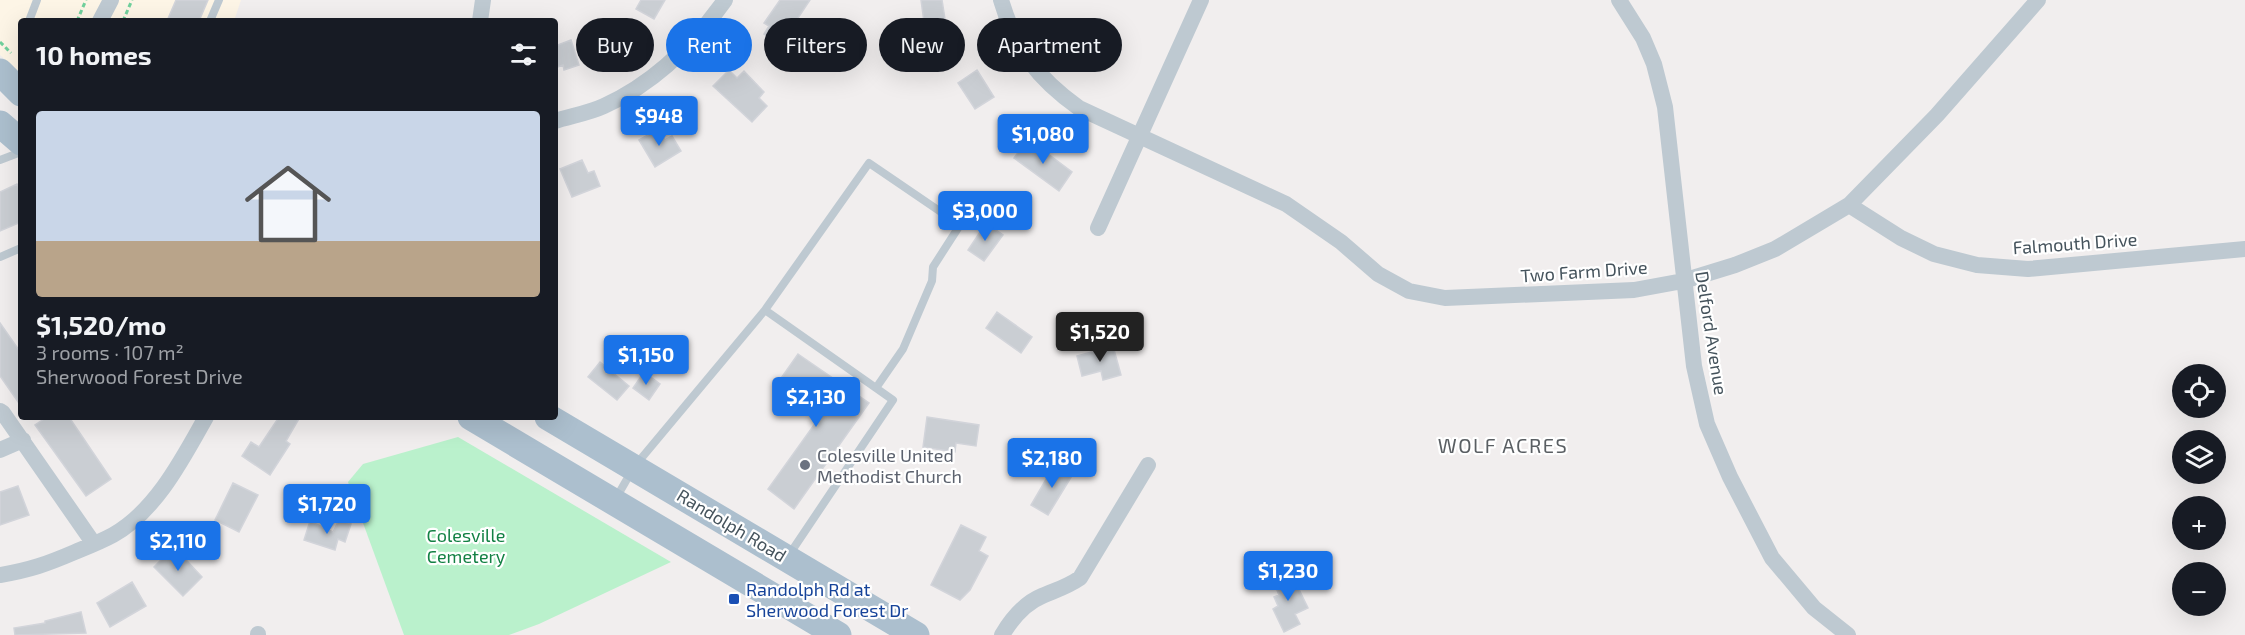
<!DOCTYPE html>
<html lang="en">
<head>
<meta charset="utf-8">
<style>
  :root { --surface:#171b24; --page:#20242c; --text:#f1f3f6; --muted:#9ea1a6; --accent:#1a73e8 }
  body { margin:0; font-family:"Exo 2",sans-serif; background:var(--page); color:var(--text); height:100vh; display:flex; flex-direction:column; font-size:22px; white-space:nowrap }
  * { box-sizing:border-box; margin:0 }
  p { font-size:20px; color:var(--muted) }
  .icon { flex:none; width:33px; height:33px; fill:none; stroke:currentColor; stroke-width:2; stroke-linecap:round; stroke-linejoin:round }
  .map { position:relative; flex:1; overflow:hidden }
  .drawer { position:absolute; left:18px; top:18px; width:540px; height:402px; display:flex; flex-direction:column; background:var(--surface); border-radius:6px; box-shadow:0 6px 24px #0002 }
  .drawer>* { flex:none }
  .hud { position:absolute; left:576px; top:18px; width:570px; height:54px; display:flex; gap:12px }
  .controls { position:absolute; left:2172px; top:364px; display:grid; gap:12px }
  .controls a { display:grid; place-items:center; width:54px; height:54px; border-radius:50%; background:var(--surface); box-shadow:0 6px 24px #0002; font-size:30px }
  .price { position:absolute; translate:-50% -51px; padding:0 14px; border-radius:6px; background:var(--accent); color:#fff; font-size:20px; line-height:39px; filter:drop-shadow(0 2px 3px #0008) }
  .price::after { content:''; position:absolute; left:50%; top:36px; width:18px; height:14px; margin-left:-9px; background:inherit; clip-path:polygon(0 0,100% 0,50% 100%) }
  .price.active { background:#222; color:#fff }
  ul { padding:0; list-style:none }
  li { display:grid; align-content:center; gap:12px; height:318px; padding:0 18px }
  li span { display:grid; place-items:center; height:186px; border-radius:6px; color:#555 }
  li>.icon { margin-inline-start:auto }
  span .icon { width:108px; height:108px; fill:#fffc; stroke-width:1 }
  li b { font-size:26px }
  h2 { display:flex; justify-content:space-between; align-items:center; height:72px; padding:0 18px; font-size:26px }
  .tag { padding:0 21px; border-radius:27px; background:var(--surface); box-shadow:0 6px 24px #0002; font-size:21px; line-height:54px }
  .tag.active { background:var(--accent); color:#fff }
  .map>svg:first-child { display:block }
  .commercial { fill:#fdf5e6 }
  .green { fill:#baf1cc }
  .building { fill:#caced3; stroke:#d2d4da; stroke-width:1.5 }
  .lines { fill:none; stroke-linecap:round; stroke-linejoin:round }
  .path { stroke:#70d09c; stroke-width:3; stroke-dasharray:4.5 3; stroke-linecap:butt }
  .lane { stroke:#bec9d1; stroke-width:8 }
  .street { stroke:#bec9d1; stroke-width:16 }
  .primary { stroke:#acbfce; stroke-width:27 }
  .worship-dot { fill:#6b7280; stroke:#fff; stroke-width:2 }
  .transit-dot { fill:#1a4fb4; stroke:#fff; stroke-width:2 }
  .labels { text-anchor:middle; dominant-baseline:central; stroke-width:4.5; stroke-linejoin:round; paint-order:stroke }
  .street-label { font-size:18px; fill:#45535c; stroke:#fff }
  .worship-label { font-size:18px; fill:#5b616d; stroke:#fff; text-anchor:start }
  .park-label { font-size:18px; fill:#138144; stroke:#fff }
  .transit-label { font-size:18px; fill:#164399; stroke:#fff; text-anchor:start }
  .neighbourhood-label { font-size:20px; letter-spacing:1.5px; fill:#5a5f63; stroke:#fff }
</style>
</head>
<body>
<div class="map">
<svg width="2245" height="635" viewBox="0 0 2245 635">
  <rect width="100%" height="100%" fill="#f1eeee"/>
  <!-- commercial -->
  <path class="commercial" d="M0,0H241L234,21H21V74L0,55Z"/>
  <!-- green -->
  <path class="green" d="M458,437L671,562L539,624L509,635H404L348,482L363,464Z"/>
  <!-- building -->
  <path class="building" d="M176,0H208L199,21H167Z
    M641,0H665L654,19L636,9Z
    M780,0H810L780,45L764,34L769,26L764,23Z
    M921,0H942L945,19L924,22Z
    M571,40L579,65L564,70L563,65L555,68V46Z
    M729,70L737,78L744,71L764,92L759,98L767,106L752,122L713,86Z
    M977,70L994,97L975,109L958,83Z
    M658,129L665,140L672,136L681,151L655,167L639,140Z
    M1028,139L1072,172L1059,191L1014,158Z
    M582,160L588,173L594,171L600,186L572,197L560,169Z
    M17,184L21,193V222L0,231V192Z
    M986,223L1003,235L984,261L968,250Z
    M997,312L1032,337L1021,353L986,328Z
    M0,323L21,353V406L0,376Z
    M1113,346L1121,375L1103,380L1101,371L1082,376L1077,356Z
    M798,354L869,403L794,509L768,489L824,411L779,381Z
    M600,362L629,386L617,400L588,377Z
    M644,372L660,384L649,400L633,388Z
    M47,417H69L111,479L86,496L35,425Z
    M279,417H300L286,441L290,444L270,475L242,456L251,442L259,447Z
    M927,417L979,425L976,446L956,443L955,452L923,447Z
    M1055,464L1073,474L1048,515L1031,505Z
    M233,483L258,495L239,532L215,520Z
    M18,486L29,515L0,525V492Z
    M339,520L351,524L345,542L338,539L335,550L304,540L310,521L333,532Z
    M961,525L986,537L979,551L988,556L970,590L960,600L931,585Z
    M174,547L202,577L183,596L154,567Z
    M1291,573L1308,608L1295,614L1300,624L1284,632L1273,609L1278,606L1274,597L1279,595L1273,581Z
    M132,582L146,606L110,627L97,603Z
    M81,612L86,633L15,635L14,628L45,623V621Z"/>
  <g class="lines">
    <!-- path -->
    <path class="path" d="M77,21L86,0
      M123,21L132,0
      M0,42L11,53"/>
    <!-- lane -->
    <path class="lane" d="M29,21L37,0
      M210,21L219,0
      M0,160L21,152
      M0,257L21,248
      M615,500L634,467L765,310
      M789,555L893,400L876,388L765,310L869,163L960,225L933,267L932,281L903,349L876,388"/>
    <!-- street -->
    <path class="street" d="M1001,0C1016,50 1037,78 1079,108L1286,204L1341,242L1378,274L1409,291L1445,298L1634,290L1683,281L1735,265L1775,249L1849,205L1937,115L2038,0
      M1619,0L1643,38L1654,64L1665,107L1694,366L1707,424L1730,477L1772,558L1814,608L1848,635
      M100,21L111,0
      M480,21L483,0
      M555,121C571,116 589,113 604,106C655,83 693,45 725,0
      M1849,205L1901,238L1934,254L1977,265L2028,269L2245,249
      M1098,228L1201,0
      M0,411L3,413L94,544
      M0,450L23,440
      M0,575C30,570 47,564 75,552C87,547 100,542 113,535C156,511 183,458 206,417
      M258,635V634
      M1002,635C1011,620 1025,603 1042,596C1056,590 1067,587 1080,578L1148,465"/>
    <!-- primary -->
    <path class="primary" d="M0,72L21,93
      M0,124L21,142
      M471,417L838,635
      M548,417L916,635"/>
  </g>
  <!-- markers -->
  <circle class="worship-dot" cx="805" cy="465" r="6"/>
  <rect class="transit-dot" x="728" y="593" width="12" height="12" rx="3"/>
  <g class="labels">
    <!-- street labels -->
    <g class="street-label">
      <text transform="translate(2075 243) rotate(-4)">Falmouth Drive</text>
      <text transform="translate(1584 271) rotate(-4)">Two Farm Drive</text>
      <text transform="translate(1712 333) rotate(81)">Delford Avenue</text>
      <text transform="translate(732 525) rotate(31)">Randolph Road</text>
    </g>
    <!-- worship labels -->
    <g class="worship-label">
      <text x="817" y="455">Colesville United<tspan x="817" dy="21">Methodist Church</tspan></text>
    </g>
    <!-- park labels -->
    <g class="park-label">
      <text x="466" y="535">Colesville<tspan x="466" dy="21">Cemetery</tspan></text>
    </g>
    <!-- transit labels -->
    <g class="transit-label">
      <text x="746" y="589">Randolph Rd at<tspan x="746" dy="21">Sherwood Forest Dr</tspan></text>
    </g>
    <!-- neighbourhood labels -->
    <g class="neighbourhood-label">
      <text x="1503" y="445">WOLF ACRES</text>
    </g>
  </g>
</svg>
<div class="controls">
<a><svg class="icon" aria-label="locate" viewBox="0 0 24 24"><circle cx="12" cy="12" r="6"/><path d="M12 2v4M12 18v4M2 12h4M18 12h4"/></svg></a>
<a><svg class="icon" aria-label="layers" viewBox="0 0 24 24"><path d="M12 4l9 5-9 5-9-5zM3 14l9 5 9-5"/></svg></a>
<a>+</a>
<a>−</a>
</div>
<b class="price" style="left:659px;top:147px">$948</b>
<b class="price" style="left:1043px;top:165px">$1,080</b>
<b class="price" style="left:985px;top:242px">$3,000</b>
<b class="price active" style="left:1100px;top:363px">$1,520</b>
<b class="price" style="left:646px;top:386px">$1,150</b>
<b class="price" style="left:816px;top:428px">$2,130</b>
<b class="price" style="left:1052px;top:489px">$2,180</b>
<b class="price" style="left:327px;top:535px">$1,720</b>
<b class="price" style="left:178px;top:572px">$2,110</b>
<b class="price" style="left:1288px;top:602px">$1,230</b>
<div class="hud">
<a class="tag">Buy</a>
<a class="tag active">Rent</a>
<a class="tag">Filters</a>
<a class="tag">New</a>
<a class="tag">Apartment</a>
</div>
<section class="drawer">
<h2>10 homes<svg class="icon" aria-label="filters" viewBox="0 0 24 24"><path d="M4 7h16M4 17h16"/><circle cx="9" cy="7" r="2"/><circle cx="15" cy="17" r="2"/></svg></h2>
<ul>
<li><span style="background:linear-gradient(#c9d6e8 70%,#b9a48a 0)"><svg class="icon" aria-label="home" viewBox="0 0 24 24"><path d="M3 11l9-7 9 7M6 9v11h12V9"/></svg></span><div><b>$1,520/mo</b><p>3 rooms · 107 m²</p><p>Sherwood Forest Drive</p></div></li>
</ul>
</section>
</div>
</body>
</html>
